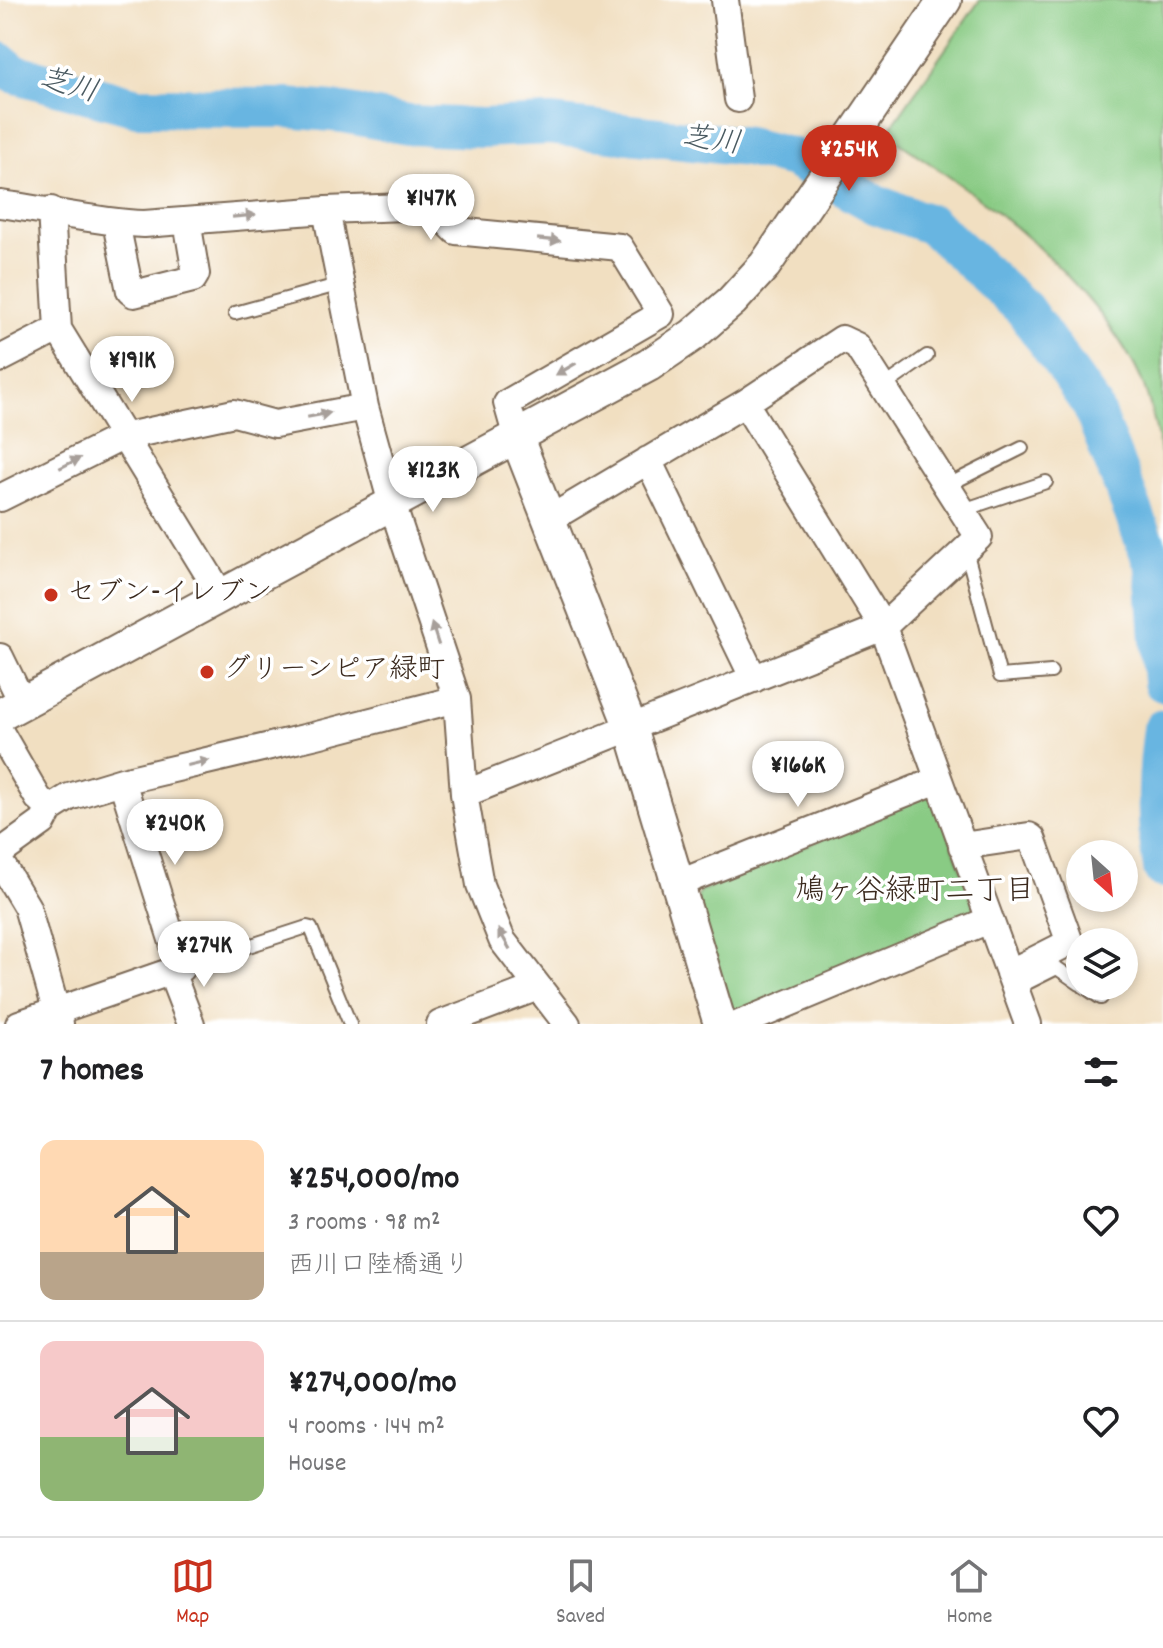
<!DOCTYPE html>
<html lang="en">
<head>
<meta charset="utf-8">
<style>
  :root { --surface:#fff; --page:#f2f2f2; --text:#202124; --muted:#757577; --line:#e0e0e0; --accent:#c8321e }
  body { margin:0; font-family:Dekko,"Klee One",sans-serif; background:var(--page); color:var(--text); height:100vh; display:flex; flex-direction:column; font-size:30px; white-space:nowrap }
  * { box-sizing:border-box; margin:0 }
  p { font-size:26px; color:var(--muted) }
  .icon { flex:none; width:44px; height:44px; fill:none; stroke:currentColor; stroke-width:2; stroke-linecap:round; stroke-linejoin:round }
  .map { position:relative; height:1024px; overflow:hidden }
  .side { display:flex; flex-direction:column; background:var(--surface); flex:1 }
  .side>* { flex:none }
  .needle { width:52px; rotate:153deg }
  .controls { position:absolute; left:1066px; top:840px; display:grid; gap:16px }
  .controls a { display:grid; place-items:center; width:72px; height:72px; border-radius:50%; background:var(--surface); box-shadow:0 4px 12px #0003; font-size:40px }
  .price { position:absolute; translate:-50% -68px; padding:0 18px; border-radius:28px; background:#fff; color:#222; font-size:26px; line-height:52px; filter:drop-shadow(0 2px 4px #0008) }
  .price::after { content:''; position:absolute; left:50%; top:48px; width:24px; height:18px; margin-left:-12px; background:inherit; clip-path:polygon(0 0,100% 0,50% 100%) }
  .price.active { background:var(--accent); color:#fff }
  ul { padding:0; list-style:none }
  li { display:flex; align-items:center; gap:24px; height:200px; padding:0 40px }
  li+li { border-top:2px solid var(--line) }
  li span { display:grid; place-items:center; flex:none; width:224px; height:160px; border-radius:16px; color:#555 }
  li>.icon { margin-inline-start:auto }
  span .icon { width:96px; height:96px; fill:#fffc; stroke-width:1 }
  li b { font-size:34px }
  h2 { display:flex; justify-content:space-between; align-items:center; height:96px; padding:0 40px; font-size:34px }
  .tabs { display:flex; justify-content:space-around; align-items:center; height:112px; border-top:2px solid var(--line); background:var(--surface); font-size:22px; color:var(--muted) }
  .tabs a { display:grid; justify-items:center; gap:4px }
  .tabs .active { color:var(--accent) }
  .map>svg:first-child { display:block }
  .green { fill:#89cb84; stroke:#627a51; stroke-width:2 }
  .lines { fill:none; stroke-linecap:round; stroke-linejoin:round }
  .river { stroke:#68b5e1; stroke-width:40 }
  .service-casing { stroke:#7b6957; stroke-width:16 }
  .minor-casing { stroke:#7b6957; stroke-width:30 }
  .tertiary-casing { stroke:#7b6957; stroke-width:36 }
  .service { stroke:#fff; stroke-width:12 }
  .minor { stroke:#fff; stroke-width:26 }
  .tertiary { stroke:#fff; stroke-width:32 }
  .oneway { fill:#a79f9a }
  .poi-dot { fill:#c8321e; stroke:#fff; stroke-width:3 }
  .labels { text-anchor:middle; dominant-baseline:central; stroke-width:7; stroke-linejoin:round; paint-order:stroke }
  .poi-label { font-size:28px; fill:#3b2a1e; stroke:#fff; text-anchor:start }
  .water-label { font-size:30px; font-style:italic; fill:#4b5b62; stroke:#fff }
  .neighbourhood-label { font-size:30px; fill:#3b2a1e; stroke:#fff }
</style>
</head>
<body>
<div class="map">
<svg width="1163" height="1024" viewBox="0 0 1163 1024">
  <rect width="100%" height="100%" fill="#fff"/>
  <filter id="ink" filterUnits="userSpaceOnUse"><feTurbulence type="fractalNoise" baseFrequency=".0125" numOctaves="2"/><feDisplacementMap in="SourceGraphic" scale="16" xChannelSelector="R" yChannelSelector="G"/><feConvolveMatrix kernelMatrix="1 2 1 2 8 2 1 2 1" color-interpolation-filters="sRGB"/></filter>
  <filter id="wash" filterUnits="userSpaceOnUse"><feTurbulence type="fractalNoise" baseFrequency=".006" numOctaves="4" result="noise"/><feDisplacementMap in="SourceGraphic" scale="32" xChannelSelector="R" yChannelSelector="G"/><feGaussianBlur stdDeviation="1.8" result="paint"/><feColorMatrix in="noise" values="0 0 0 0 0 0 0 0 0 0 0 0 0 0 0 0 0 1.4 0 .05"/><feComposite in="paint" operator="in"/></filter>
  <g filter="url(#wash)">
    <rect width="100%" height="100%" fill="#f1dfc1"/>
    <!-- green -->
    <path class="green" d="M980,0H1163V469C1159,442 1153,411 1144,386C1132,356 1112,328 1092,304C1034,233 962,184 886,134Z
      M923,796L936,798L975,909L971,918L730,1018L697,899L700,891Z"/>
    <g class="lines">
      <!-- river -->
      <path class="river" d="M0,62L13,73L137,107L287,108L344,113L408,125L482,128L550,125L747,147L793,158L877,205L932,225L1024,309L1092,406L1155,567L1163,682
        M1163,729C1157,774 1155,823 1163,868"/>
    </g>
  </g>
  <g filter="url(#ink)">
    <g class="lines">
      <!-- service casing -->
      <g class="service-casing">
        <path id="service" d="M235,313L341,284
          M883,387L927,356
          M946,486L1022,448
          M963,510L1046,482
          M966,550L1000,676L1051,672
          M181,968L307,927L311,928L350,1024
          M1083,986L1101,998
          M1015,989L1057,968L1080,984"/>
      </g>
      <!-- minor casing -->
      <g class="minor-casing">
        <path id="minor" d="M725,0L738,99
          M0,204C48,210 96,222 144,224L326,210L431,206L456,231L620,247L661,314L507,403L517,438
          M51,210L58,329L221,595
          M326,210L365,407L392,504L457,699L464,794L480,885L502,940L567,1024
          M116,223L130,291L134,294L193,279L196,274L187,221
          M0,359L58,329
          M745,403L883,627L1028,1024
          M648,460L754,679
          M0,498L122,437L234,413L275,424L365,407
          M0,657L22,702
          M0,732L38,798L50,809
          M464,794L883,627L979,537L857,346L842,339L745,403L548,520
          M962,846L1029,836L1032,838L1069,940L1068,943L1009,973
          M0,853L43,822L50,809L69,797L122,781L317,735L457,699
          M0,862L27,907L60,1024
          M677,884L938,780
          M171,972L191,1024
          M19,1024L181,968L122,781
          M440,1024L538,987
          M739,1024L989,920"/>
      </g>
      <!-- tertiary casing -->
      <g class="tertiary-casing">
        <path id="tertiary" d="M517,438L631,728L720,1024
          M0,715L649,365L693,335L732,301L765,265L945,0"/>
      </g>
      <!-- service -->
      <use href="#service" class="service"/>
      <!-- minor -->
      <use href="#minor" class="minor"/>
      <!-- tertiary -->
      <use href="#tertiary" class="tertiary"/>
    </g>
    <!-- one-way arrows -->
    <defs><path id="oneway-solid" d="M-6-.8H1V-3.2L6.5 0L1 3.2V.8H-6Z" transform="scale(2)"/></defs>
    <g class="oneway">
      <use href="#oneway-solid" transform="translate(244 216) rotate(-5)"/>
      <use href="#oneway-solid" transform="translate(549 240) rotate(5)"/>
      <use href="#oneway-solid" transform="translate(566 369) rotate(150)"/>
      <use href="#oneway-solid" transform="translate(319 415) rotate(-11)"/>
      <use href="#oneway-solid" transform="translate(70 463) rotate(-27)"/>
      <use href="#oneway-solid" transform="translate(435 634) rotate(-108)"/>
      <use href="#oneway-solid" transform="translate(198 763) rotate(-13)"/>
      <use href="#oneway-solid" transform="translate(504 939) rotate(-120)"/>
    </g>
  </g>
  <!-- markers -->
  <g class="poi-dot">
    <circle cx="51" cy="595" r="8"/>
    <circle cx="207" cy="672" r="8"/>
  </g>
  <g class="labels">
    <!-- poi labels -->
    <g class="poi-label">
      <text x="67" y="595">セブン-イレブン</text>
      <text x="223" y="672">グリーンピア緑町</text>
    </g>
    <!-- water labels -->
    <g class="water-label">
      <text transform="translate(68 88) rotate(15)">芝川</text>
      <text transform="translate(711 143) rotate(7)">芝川</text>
    </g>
    <!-- neighbourhood labels -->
    <g class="neighbourhood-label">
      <text x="915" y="893">鳩ヶ谷緑町二丁目</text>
    </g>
  </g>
</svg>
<div class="controls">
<a><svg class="needle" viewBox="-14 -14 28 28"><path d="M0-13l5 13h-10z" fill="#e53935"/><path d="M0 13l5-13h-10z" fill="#757577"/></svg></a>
<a><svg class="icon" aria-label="layers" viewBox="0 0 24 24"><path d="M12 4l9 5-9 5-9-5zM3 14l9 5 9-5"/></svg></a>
</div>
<b class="price active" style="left:849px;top:193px">¥254K</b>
<b class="price" style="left:431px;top:242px">¥147K</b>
<b class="price" style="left:132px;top:404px">¥191K</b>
<b class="price" style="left:433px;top:514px">¥123K</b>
<b class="price" style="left:798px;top:809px">¥166K</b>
<b class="price" style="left:175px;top:867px">¥240K</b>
<b class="price" style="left:204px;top:989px">¥274K</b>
</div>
<section class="side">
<h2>7 homes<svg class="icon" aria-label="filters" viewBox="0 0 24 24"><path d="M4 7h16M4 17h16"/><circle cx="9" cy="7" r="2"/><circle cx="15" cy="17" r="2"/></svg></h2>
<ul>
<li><span style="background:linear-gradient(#ffd9b3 70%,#b9a48a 0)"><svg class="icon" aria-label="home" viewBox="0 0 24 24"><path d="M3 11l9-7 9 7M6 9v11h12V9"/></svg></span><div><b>¥254,000/mo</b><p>3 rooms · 98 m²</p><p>西川口陸橋通り</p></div><svg class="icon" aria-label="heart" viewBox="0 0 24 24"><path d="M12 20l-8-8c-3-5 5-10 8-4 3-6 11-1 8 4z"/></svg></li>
<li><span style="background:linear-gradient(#f6c9c9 60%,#8fb573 0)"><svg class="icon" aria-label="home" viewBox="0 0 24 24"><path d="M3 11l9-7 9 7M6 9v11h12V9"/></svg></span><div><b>¥274,000/mo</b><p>4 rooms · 144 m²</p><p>House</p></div><svg class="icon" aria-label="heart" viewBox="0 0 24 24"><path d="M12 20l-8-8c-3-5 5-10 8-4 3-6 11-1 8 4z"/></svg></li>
</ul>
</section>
<nav class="tabs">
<a class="active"><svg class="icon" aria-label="map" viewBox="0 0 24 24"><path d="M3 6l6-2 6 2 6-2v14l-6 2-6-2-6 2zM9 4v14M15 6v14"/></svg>Map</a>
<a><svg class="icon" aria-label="saved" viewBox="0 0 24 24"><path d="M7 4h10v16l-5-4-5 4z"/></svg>Saved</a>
<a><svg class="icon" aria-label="home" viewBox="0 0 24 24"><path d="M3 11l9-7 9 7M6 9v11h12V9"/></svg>Home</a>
</nav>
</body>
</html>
